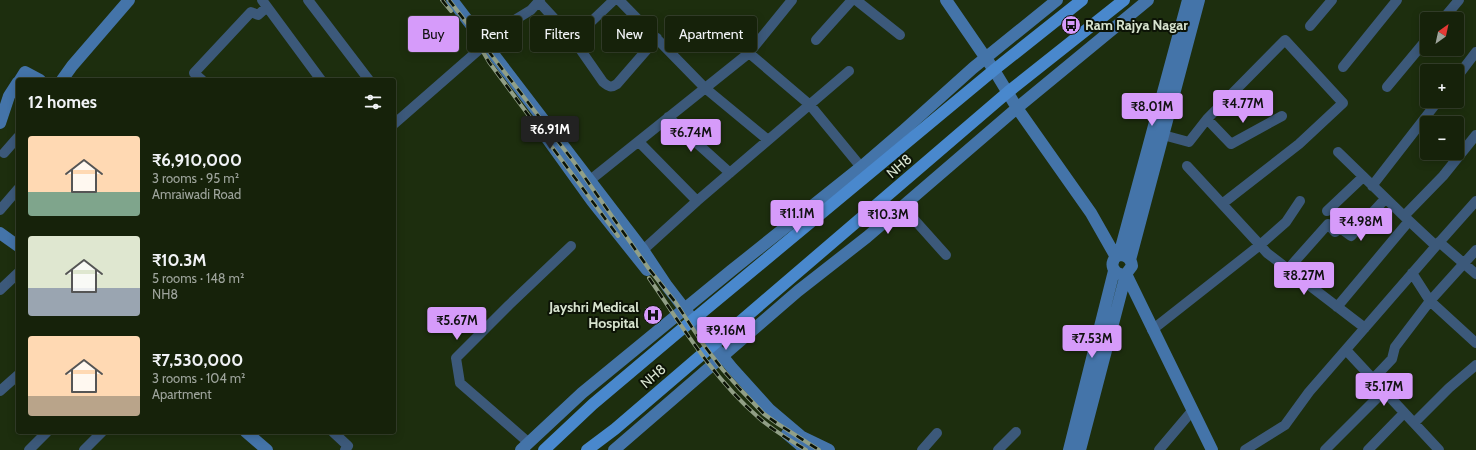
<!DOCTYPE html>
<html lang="en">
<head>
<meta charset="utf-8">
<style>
  :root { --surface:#16220a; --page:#1f2a13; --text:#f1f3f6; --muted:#9ea49c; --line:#353f2b; --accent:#d69bfa }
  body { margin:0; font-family:Cabin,sans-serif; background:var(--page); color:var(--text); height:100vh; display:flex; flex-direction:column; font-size:15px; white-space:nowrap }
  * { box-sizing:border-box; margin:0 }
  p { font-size:13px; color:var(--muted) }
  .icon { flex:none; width:22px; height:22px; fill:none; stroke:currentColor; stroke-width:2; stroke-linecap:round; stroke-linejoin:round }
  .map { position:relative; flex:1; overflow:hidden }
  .sheet { position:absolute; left:16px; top:78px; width:380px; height:356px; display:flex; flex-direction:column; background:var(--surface); border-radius:4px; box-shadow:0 2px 10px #0003,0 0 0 1px var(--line) }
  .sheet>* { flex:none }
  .banner { position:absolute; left:408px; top:16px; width:380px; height:36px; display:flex; gap:8px }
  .needle { width:26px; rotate:33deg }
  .buttons { position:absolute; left:1420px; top:12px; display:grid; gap:8px }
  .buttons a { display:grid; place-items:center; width:44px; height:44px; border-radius:4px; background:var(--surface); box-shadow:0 2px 10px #0003,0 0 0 1px var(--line); font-size:20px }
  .price { position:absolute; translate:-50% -34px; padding:0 9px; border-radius:4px; background:var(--accent); color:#111; font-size:13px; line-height:26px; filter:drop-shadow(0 1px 2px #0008) }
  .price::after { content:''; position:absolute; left:50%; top:24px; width:12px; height:9px; margin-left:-6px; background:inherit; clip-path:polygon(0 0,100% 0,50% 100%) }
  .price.current { background:#222; color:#fff }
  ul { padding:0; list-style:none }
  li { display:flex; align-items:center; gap:12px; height:100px; padding:0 12px }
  li span { display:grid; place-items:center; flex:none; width:112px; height:80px; border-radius:4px; color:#555 }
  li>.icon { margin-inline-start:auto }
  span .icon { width:48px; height:48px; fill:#fffc; stroke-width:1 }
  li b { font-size:17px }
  h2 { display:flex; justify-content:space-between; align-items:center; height:48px; padding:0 12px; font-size:17px }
  .chip { padding:0 14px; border-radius:4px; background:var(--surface); box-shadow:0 2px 10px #0003,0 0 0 1px var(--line); font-size:14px; line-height:36px }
  .chip.current { background:var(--accent); color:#111 }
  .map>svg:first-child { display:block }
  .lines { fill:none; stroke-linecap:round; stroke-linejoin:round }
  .street { stroke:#3c597a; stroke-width:10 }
  .secondary { stroke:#4474a9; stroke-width:12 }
  .primary { stroke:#4988cd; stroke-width:12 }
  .rail-casing { stroke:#919f86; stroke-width:4 }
  .rail { stroke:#0c1306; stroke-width:2.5; stroke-dasharray:8; stroke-linecap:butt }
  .labels { text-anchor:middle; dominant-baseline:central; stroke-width:4; stroke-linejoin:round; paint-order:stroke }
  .poi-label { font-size:14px; font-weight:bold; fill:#d7e3cf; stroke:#0c1306; text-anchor:start }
  .street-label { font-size:14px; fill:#d7e3cf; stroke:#0c1306 }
</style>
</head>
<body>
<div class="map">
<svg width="1476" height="450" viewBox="0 0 1476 450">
  <rect width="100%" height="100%" fill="#1d2e0e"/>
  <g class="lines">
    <!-- street -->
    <path class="street" d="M262,0L321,80
      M308,0L369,80
      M619,0L705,88L768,140
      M856,0L900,35
      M539,2L573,39L603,82C609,87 611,88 617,84L657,38
      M1443,19L1459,0
      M1310,26L1332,0
      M573,39L614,0
      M482,40L531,10L540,0
      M816,40L852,0
      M749,53L810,105L861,167
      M1343,67L1397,0
      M1457,77L1476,52
      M202,80L194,73L251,12L258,15L267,7
      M1387,87L1427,39
      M668,117L730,173
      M1207,119L1231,144L1282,116
      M394,124L481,48
      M1163,135L1189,142L1207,119L1285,40L1343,103L1299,144L1222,204
      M639,142L697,201
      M4,153L18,137
      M1187,166L1260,245L1286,222L1300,201
      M589,181L749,53L792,0
      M1372,186L1438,101
      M903,207L946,255
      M0,210L18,189
      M1327,211L1363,177
      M1404,216L1443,176L1476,135
      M1439,242L1476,274
      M1436,246L1476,201
      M643,250L697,201L849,71
      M1288,269L1328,224L1335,232L1340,228L1351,236L1385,199
      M1412,273L1430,301L1476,343
      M0,290L18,273
      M1337,307L1409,221
      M1152,330L1260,245L1267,253L1365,328
      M1346,350L1439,450
      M1373,379L1392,359L1395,347L1430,301L1476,250
      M0,391L18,375
      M1414,423L1449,388L1476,365
      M333,432L348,446L345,450
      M529,443L460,383L456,358L509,305L571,246
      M29,450L47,432
      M84,450L102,432
      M922,450L937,433
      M998,450L1016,432
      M1159,450L1192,411
      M1245,450L1285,425L1309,392L1436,246L1406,218L1338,152
      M1325,450L1384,391
      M1368,450L1404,413"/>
    <!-- secondary -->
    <path class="secondary" d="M452,0L643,250L667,286L693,320L732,368L769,409L802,437L829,450
      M946,0L994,70L1017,108L1091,213L1116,257
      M20,80L25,72L40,80
      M62,80L72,66L129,0
      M0,123L9,96L18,82
      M541,130L592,201L647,270
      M0,233L18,246
      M1119,255C1127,255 1131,259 1132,266L1126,274C1113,277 1107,261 1119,255L1188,0
      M1130,260L1199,0
      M1126,274L1212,450
      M246,432L267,450
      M787,434L800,445L810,450
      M521,450L582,393L732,270L861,167L904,130L973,68L1057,0
      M614,450L798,291L867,237L1017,108L1148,0
      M1069,450L1114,271
      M1080,450L1126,274"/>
    <!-- primary -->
    <path class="primary" d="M544,450L593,404L676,334L994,70L1082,0
      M587,450L615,429L1008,92L1124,0"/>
    <!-- rail casing -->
    <g class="rail-casing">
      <path id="rail" d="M442,0L451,11
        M449,0L574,162L649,269L676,303L703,344L723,370L739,388L764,414L778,424L819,450
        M479,45L489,62L618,236
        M649,278C682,326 713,378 758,417C772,430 790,440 806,450"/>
    </g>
    <!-- rail -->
    <use href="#rail" class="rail"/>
  </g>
  <!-- icons -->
  <defs>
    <g id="bus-disc" transform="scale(1)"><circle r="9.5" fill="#d69bfa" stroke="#0c1306"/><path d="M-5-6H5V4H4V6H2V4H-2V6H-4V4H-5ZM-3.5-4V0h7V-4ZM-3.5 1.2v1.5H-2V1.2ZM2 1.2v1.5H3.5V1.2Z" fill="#111"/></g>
    <g id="hospital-disc" transform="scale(1)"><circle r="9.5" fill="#d69bfa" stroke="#0c1306"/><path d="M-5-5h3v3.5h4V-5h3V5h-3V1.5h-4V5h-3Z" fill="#111"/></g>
  </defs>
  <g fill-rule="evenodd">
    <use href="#bus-disc" x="1071" y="25"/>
    <use href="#hospital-disc" x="653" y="315"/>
  </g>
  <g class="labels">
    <!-- poi labels -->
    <g class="poi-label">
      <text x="1085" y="25">Ram Rajya Nagar</text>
      <text x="639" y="307" text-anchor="end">Jayshri Medical<tspan x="639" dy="16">Hospital</tspan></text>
    </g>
    <!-- street labels -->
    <g class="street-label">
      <text transform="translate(899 166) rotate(-41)">NH8</text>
      <text transform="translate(653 376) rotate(-41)">NH8</text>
    </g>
  </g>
</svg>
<div class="buttons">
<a><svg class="needle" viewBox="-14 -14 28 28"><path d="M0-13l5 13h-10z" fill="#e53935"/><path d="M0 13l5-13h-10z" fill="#9ea49c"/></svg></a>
<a>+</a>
<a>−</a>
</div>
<b class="price" style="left:1243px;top:124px">₹4.77M</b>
<b class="price" style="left:1152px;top:127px">₹8.01M</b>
<b class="price current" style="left:550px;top:150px">₹6.91M</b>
<b class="price" style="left:691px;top:153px">₹6.74M</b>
<b class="price" style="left:797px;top:234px">₹11.1M</b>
<b class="price" style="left:888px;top:235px">₹10.3M</b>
<b class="price" style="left:1361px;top:242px">₹4.98M</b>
<b class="price" style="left:1304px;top:296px">₹8.27M</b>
<b class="price" style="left:457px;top:341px">₹5.67M</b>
<b class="price" style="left:726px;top:351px">₹9.16M</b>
<b class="price" style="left:1092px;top:359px">₹7.53M</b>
<b class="price" style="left:1384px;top:407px">₹5.17M</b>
<div class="banner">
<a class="chip current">Buy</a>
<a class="chip">Rent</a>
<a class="chip">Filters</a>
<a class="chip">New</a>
<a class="chip">Apartment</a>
</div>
<section class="sheet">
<h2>12 homes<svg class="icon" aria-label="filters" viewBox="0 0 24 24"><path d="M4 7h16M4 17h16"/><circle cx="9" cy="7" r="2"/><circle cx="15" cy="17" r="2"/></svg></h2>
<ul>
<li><span style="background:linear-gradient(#ffd9b3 70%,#7fa58c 0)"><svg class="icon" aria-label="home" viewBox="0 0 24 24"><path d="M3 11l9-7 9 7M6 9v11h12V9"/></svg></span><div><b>₹6,910,000</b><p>3 rooms · 95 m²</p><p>Amraiwadi Road</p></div></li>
<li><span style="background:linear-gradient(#dfe7d0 65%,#9aa5b1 0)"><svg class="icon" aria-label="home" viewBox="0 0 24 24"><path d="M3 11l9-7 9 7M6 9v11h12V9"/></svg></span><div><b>₹10.3M</b><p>5 rooms · 148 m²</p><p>NH8</p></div></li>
<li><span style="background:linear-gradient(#ffd9b3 75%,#b9a48a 0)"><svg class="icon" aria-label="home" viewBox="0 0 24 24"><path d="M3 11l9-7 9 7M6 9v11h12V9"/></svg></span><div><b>₹7,530,000</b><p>3 rooms · 104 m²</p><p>Apartment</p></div></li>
</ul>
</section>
</div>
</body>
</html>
